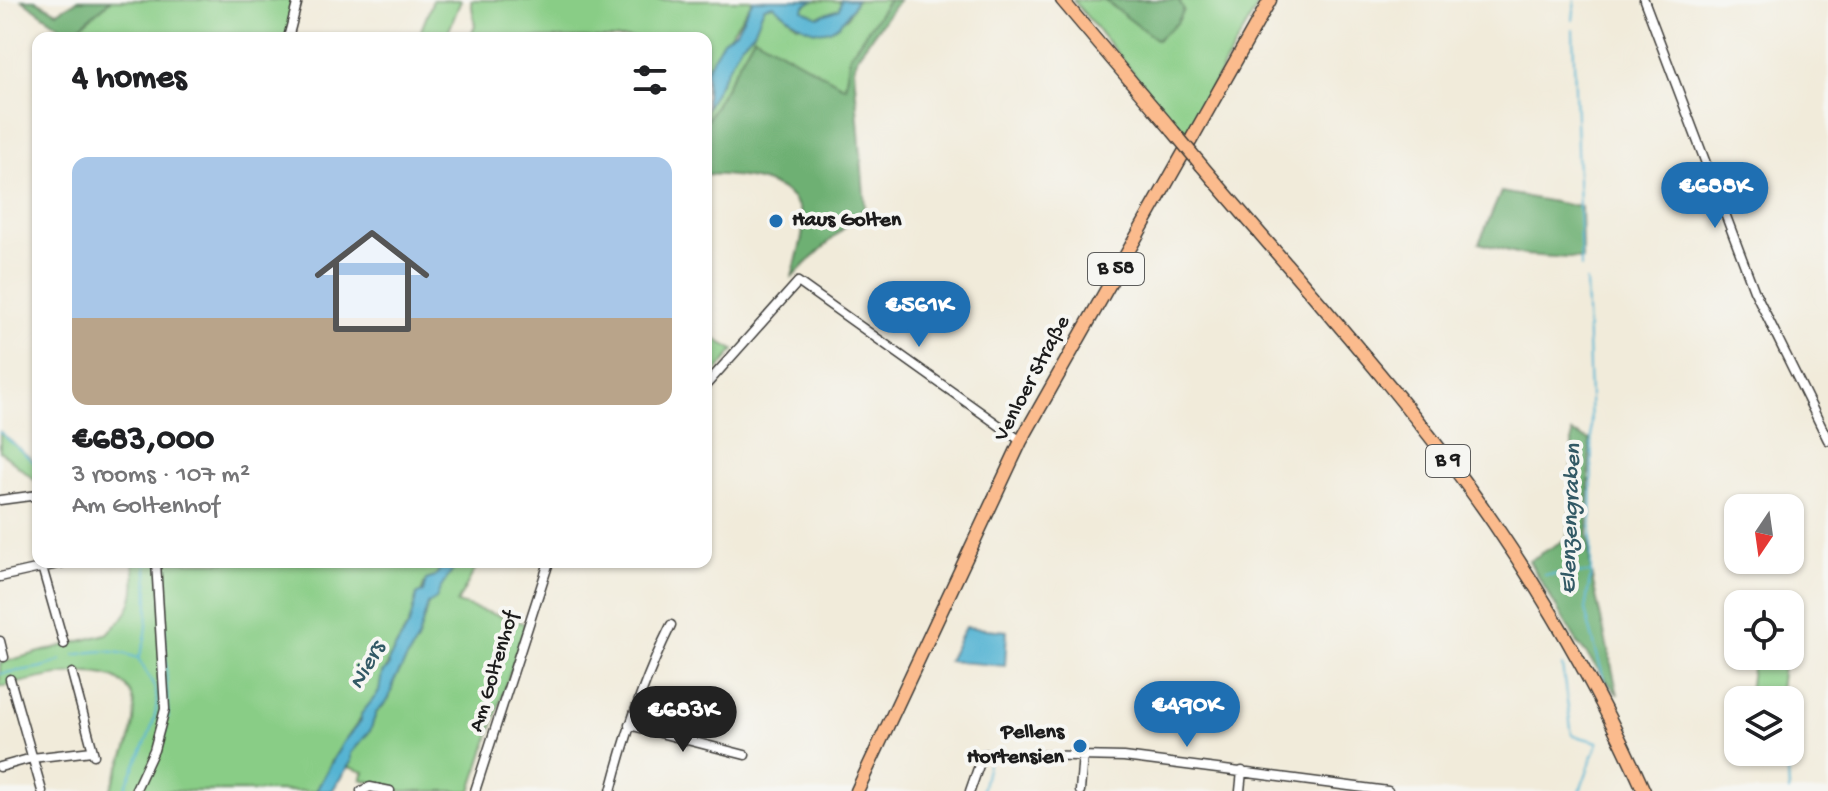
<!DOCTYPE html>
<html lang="en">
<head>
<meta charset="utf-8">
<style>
  :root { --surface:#fff; --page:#f6f6f6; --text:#202124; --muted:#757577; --accent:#1f6fb2 }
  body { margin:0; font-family:"Gochi Hand",sans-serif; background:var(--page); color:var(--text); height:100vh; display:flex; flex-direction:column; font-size:30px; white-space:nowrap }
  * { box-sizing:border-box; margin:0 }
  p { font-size:26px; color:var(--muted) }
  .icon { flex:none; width:44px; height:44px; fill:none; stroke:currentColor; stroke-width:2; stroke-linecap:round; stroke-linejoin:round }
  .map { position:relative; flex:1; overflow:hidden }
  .details { position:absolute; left:32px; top:32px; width:680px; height:536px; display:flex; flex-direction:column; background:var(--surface); border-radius:16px; box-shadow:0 2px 6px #0004 }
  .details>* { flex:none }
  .needle { width:52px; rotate:193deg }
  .controls { position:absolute; left:1724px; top:494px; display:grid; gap:16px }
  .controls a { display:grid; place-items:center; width:80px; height:80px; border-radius:16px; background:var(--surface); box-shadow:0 2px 6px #0004; font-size:40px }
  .price { position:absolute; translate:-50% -68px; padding:0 18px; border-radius:28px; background:var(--accent); color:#fff; font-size:26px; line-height:52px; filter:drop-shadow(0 2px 4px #0008) }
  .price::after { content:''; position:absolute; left:50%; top:48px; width:24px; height:18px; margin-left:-12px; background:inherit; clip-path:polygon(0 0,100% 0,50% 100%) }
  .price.selected { background:#222; color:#fff }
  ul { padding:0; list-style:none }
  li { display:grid; align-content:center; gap:16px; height:424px; padding:0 40px }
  li span { display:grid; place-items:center; height:248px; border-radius:16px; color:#555 }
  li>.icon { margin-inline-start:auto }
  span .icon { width:144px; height:144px; fill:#fffc; stroke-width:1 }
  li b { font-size:34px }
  h2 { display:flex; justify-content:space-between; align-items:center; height:96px; padding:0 40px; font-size:34px }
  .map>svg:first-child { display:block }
  .green { fill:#89cd86; stroke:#527451; stroke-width:2 }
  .forest { fill:#6eb073; stroke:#456648; stroke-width:2 }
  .water { fill:#54b4d3; stroke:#386878; stroke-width:2 }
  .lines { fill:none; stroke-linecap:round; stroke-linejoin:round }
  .stream { stroke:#54b4d3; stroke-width:2 }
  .street-casing { stroke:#3c3b38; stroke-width:11 }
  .primary-casing { stroke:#3c3b38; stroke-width:15 }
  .street { stroke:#fff; stroke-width:8 }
  .primary { stroke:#fbbb8d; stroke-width:12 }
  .primary-bridge-casing { stroke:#3c3b38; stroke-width:15; stroke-linecap:butt }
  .primary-bridge { stroke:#fbbb8d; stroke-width:12 }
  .poi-dot { fill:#1f6fb2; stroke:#f6f6f2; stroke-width:3 }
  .labels { text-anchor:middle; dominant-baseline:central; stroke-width:8; stroke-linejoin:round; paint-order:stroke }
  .shield { fill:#f6f6f2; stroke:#5d5d5c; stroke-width:2 }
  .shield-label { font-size:20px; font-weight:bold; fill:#1c1c1c }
  .poi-label { font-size:22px; font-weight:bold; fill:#1c1c1c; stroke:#f6f6f2; text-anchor:start }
  .street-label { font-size:22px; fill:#1c1c1c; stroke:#f6f6f2 }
  .water-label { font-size:24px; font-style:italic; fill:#325965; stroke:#f6f6f2 }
</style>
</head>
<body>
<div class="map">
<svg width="1828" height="791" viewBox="0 0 1828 791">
  <rect width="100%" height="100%" fill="#f6f6f2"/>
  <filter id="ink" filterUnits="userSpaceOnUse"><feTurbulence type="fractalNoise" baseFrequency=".0125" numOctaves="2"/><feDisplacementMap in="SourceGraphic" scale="16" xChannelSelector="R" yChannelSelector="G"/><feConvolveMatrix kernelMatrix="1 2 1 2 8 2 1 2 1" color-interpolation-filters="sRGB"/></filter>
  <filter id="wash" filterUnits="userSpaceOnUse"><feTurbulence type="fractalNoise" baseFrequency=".006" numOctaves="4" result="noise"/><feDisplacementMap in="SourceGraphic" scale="32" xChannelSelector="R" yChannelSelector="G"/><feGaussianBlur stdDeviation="1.8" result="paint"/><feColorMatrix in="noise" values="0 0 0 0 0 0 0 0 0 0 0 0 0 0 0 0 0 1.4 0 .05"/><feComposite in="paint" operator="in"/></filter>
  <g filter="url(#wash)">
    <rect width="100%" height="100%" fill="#f1ebda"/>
    <!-- green -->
    <path class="green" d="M111,0H296L286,38H76L71,34Z
      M433,0H461L446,38H418Z
      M471,0H753C738,25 721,45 706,70V38H470L475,26Z
      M814,0L842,1L839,9L818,17L803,11V6Z
      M856,0H889L850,55L845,87L754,36L706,122V108L712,94L741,44L754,32L764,7L773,4L797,25L847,18Z
      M1073,0H1261L1185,135Z
      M706,334L734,350L706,385Z
      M0,432L38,465V483L0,451Z
      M133,562H444L435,577L426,580L409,624L389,659L379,692L334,757L316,791H110C118,768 131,746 134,721C143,645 38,680 0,687V663L106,634C132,615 138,593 133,562Z
      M458,562H479L457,603L526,624L471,791H401L361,779L364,772L345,766L351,761L350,753L370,731L376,713L389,699L394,680L417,641L428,604Z
      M1753,661L1783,664L1779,700H1748Z"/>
    <!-- forest -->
    <path class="forest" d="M22,0H35L57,12L78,0H111L71,34Z
      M889,0H899L858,55L854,68L865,208L792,277C795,261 805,237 803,222C797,178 741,176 706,174V122L754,36L845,87L850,55Z
      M1104,0H1179L1184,10L1177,23L1157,40Z
      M1501,192L1581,207L1582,259L1524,255L1479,243Z
      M1572,433L1590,440L1588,534L1591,573L1618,695L1577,642L1529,561L1567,538L1572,505Z"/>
    <!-- water -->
    <path class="water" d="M753,0H814L804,6L803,10L818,17L839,9L841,0H856C832,49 807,33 773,5L764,7L754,32L741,44L706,108V70L723,40L736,31Z
      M444,562H458C451,575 439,586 436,599L428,604L417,641L394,681L389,699L376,713L370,731L351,753V762L332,791H316L343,742L361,721V714L379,692L382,673L389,667V659L409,625L417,594L423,592L426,580L435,577Z
      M965,627L1007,631L1005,666L948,661Z"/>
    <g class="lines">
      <!-- stream -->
      <path class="stream" d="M1573,20L1575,0
        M1573,30L1581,267
        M1586,281L1592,457L1591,573L1585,610L1604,680L1655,791
        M0,432L38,466
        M161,562L163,581
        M1545,575L1591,573
        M163,588L168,718
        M75,655C99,649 115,650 138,658C144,669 154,682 156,693C161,724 134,762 124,791
        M139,657C152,632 147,590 147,562
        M1562,666L1572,735L1598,742L1580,791
        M0,674C21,669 42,671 61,660
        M158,750L166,729
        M1787,752L1789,791
        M982,791L988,764"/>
    </g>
  </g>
  <g filter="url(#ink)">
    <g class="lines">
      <!-- street casing -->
      <g class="street-casing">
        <path id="street" d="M1644,0L1754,290L1828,440
          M288,38L298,0
          M706,385L798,282L1021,441
          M0,500L38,495
          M42,567L64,644
          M0,577L67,562
          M0,641L4,657
          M72,673L94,755
          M10,679L42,791
          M629,725L745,755
          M0,767L32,758L92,751
          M135,791L154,750L165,709L156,562
          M361,791L370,787L390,791
          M475,791L549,562
          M611,791C626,733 644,679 671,625
          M970,791L983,754L1124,757L1388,791
          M1080,791L1083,754
          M1240,791L1242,771"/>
      </g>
      <!-- primary casing -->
      <g class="primary-casing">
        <path id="primary" d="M1062,0L1173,131
          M1202,166C1300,282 1406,396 1493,522C1551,607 1602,697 1644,791
          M857,791L1021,441L1270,0"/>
      </g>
      <!-- street -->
      <use href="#street" class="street"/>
      <!-- primary -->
      <use href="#primary" class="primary"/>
      <!-- primary-bridge casing -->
      <g class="primary-bridge-casing">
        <path id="primary-bridge" d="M1173,131L1202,166"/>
      </g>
      <!-- primary-bridge -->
      <use href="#primary-bridge" class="primary-bridge"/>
    </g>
  </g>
  <!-- markers -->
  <g class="poi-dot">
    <circle cx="776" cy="221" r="8"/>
    <circle cx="1080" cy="746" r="8"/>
  </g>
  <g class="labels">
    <!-- shield labels -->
    <g class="shield">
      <rect x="1088" y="253" width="56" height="32" rx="6"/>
      <rect x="1426" y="445" width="44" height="32" rx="6"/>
    </g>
    <g class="shield-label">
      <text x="1116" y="269">B 58</text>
      <text x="1448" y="461">B 9</text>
    </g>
    <!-- poi labels -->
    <g class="poi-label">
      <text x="792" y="221">Haus Golten</text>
      <text x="1064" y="733" text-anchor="end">Pellens<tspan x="1064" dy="25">Hortensien</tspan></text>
    </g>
    <!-- street labels -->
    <g class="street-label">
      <text transform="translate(1033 379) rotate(-62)">Venloer Straße</text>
      <text transform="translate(495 672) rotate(-73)">Am Goltenhof</text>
    </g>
    <!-- water labels -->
    <g class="water-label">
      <text transform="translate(1572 519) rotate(-88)">Elenzengraben</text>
      <text transform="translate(368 666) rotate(-61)">Niers</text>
    </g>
  </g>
</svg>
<div class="controls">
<a><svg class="needle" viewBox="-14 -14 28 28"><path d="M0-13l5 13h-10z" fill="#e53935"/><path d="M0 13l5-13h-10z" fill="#757577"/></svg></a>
<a><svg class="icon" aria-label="locate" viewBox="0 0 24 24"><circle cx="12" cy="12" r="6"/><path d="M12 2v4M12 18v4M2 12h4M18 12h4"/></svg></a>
<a><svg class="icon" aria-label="layers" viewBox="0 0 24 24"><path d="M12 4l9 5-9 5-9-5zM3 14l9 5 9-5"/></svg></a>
</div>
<b class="price" style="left:1715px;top:230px">€688K</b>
<b class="price" style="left:919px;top:349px">€561K</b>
<b class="price" style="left:1187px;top:749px">€490K</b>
<b class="price selected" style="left:683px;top:754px">€683K</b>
<section class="details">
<h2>4 homes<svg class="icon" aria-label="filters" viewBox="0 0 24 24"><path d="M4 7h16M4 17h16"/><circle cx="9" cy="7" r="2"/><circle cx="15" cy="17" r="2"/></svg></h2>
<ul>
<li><span style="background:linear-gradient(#a9c7e8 65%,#b9a48a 0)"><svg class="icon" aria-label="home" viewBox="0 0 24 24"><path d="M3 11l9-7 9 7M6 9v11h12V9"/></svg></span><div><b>€683,000</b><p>3 rooms · 107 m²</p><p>Am Goltenhof</p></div></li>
</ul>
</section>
</div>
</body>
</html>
